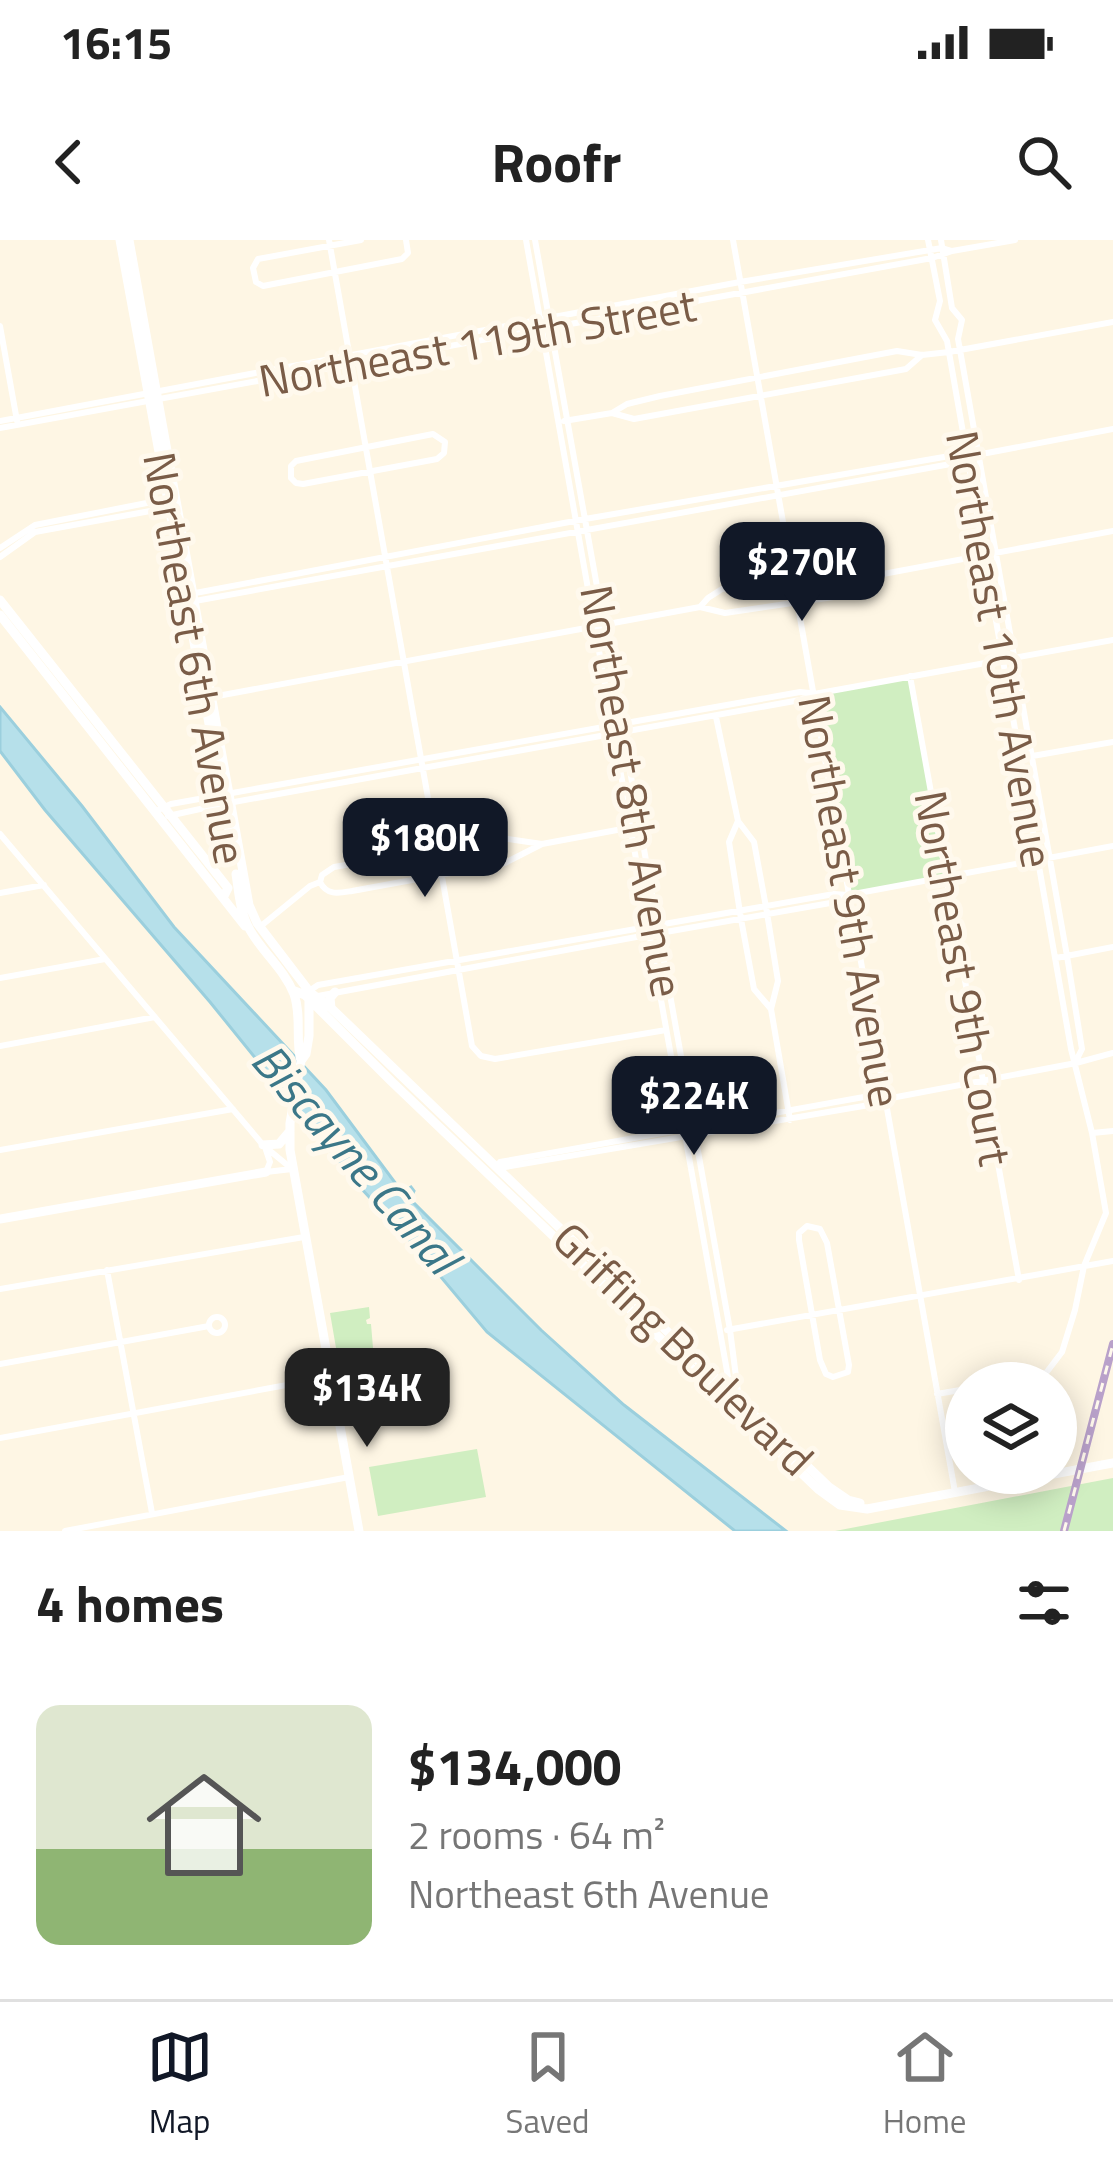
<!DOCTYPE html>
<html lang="en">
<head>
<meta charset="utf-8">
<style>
  :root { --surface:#fff; --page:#f6f6f6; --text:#222; --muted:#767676; --line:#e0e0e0; --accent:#111827 }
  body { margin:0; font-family:"Titillium Web",sans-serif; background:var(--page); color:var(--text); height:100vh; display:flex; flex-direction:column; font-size:45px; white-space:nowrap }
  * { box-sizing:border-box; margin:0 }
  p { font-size:39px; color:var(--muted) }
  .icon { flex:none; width:66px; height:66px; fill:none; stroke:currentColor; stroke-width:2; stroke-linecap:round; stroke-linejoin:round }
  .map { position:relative; height:1291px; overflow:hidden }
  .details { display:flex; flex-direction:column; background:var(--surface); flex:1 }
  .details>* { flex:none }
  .controls { position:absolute; left:945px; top:1122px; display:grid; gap:24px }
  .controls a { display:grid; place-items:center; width:132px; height:132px; border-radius:50%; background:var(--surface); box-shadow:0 6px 30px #0003; font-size:60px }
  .price { position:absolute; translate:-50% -102px; padding:0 27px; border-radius:24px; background:var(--accent); color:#fff; font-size:39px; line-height:78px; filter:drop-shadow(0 3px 6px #0008) }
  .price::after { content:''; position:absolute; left:50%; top:72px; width:36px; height:27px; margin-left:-18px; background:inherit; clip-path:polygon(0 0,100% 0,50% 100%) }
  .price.on { background:#222; color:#fff }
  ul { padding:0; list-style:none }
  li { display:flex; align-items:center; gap:36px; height:300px; padding:0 36px }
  li span { display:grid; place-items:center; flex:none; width:336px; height:240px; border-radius:24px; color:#555 }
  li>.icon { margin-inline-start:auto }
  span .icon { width:144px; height:144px; fill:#fffc; stroke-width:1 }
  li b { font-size:51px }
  h2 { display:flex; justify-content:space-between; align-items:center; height:144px; padding:0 36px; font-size:51px }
  .status { display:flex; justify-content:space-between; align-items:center; height:84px; padding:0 60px; background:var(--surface); direction:ltr }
  .status svg { height:33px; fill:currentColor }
  header { display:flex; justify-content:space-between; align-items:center; height:156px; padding:0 36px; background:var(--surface); font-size:54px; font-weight:700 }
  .tab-bar { display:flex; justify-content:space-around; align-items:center; height:168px; border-top:3px solid var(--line); background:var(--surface); font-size:33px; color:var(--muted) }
  .tab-bar a { display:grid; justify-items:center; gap:6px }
  .tab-bar .on { color:var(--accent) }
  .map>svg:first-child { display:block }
  .green { fill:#d0eec1 }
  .water { fill:#b6e0ea; stroke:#9bcfdd; stroke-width:3 }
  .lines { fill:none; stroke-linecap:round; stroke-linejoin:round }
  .street { stroke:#fff; stroke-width:6 }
  .secondary { stroke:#fff; stroke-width:9 }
  .rail-casing { stroke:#b9a1ca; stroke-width:8 }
  .rail { stroke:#fff9ed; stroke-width:3; stroke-dasharray:9; stroke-linecap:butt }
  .labels { text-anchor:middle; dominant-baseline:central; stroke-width:10; stroke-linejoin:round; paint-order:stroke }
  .street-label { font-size:45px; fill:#7a5c47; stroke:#fff9ed }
  .water-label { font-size:48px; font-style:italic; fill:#3b7788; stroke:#fff9ed }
</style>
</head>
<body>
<div class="status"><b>16:15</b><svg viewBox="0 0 49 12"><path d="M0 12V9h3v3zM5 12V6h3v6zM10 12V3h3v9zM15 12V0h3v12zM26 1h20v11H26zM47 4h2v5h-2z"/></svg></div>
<header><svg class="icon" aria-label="back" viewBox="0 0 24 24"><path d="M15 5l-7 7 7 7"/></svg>Roofr<svg class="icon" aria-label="search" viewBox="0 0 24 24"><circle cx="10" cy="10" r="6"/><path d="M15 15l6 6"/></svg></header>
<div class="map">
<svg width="1113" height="1291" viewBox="0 0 1113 1291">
  <rect width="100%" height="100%" fill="#fef6e4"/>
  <!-- green -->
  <path class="green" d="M910,436L945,637L848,655L814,454Z
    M369,1067L370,1078L366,1080L367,1084H371L373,1108L383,1109L384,1120L376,1125L340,1131L330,1073Z
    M477,1209L486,1257L378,1276L369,1227Z
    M1113,1238V1291H835Z"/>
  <!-- water -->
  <path class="water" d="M0,467L82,566L174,687L326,850L399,948L405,951L411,947L414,951L410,959L541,1090L624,1165L786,1291H735L487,1092L420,1012L359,946L210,762L45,570L0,511Z"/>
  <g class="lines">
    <!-- street -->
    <path class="street" d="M329,0L472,806L481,816L495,819L666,790
      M361,0L258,19L253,28L256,42L263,46L402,19L408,13L406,0
      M526,0L730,1148
      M535,0L730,1090L739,1160
      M733,0L955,1252
      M928,0L940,61L935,80L947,101L1071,809L1092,893L1106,973L1084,1026L1075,1070L1062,1112L1046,1133L995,1143
      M941,0L952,68L962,80L958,99L960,110L1067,716L1082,809L1077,819
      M0,86L17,181
      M612,173L634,179L906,129L922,115
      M0,181L740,42L942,8L952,11
      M564,181L612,173L627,164L660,156L897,111L922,115L949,112L1113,82
      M0,188L932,18L952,11L1015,0
      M433,194L445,202L444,213L437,219L303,244L296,243L291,238V226L296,221Z
      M0,308L35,285L167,259
      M0,317L35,292L172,267
      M190,354L585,279L967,213H987L1113,189
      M195,361L967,221
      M700,367L708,358L722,349L816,331L859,325L883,334L1113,291
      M910,436L1019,1040
      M212,457L700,367L725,373L861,353L873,347L883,334
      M716,477L738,581L754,602L766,667L778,741L771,769L790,880
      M1021,518L1113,502
      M156,571L171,564L221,555L800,452L810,453
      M168,576L223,564L800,460L814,454L1113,400
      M738,581L729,602L741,679L754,749L771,769
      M0,594L263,905L292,929
      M320,642C327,656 339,653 352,651L505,623L542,604L633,587
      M0,653L44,645
      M261,686L310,646L320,642L322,635L334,627L501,598L542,604
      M660,693L836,662L847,656
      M1056,718L1113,707
      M0,738L105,719
      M309,751L318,745L834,654L848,655L1113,606
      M318,756L647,695
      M0,806L155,777
      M1092,893L1113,891
      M0,910L233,869
      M266,910L270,922L266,932L292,929
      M496,927L500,922L875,855L885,858
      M499,928L875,864L886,859L1076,823L1113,813
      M807,986L820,989L827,1003L849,1125L848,1132L833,1137L826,1134L820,1120L799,1000V993Z
      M107,1030L152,1273
      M0,1049L304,997
      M209 1085a8 8 0 1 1 16 0a8 8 0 1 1-16 0Z
      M727,1090L1113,1021
      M0,1124L209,1086
      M937,1154L966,1149
      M0,1198L330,1137
      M65,1291L349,1237"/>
    <!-- secondary -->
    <path class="secondary" d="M120,0L228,587
      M129,0L249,665L257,683L309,751V796L306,814L301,821L290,883V910L359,1291
      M0,360L228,648L223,658
      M0,375L245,686
      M236,634C239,653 240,673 250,690C263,713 284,729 294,754C302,777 295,800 301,821
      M292,750L305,755L391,841L818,1249L840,1265L867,1269L1113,1223
      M311,753L331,768L829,1247L848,1260L860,1263
      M331,768L330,758L335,752
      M263,905L279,904L290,891
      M0,979L266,932"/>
    <!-- rail casing -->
    <g class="rail-casing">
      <path id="rail" d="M1064,1291L1113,1104"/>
    </g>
    <!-- rail -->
    <use href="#rail" class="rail"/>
  </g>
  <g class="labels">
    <!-- street labels -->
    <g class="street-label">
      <text transform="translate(477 102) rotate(-10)">Northeast 119th Street</text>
      <text transform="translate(1001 409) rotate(80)">Northeast 10th Avenue</text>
      <text transform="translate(196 418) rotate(80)">Northeast 6th Avenue</text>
      <text transform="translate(633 551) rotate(80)">Northeast 8th Avenue</text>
      <text transform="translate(851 661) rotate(80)">Northeast 9th Avenue</text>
      <text transform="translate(964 738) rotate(80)">Northeast 9th Court</text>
      <text transform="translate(684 1108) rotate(44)">Griffing Boulevard</text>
    </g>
    <!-- water labels -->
    <g class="water-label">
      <text transform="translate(356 918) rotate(49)">Biscayne Canal</text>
    </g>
  </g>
</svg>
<div class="controls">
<a><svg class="icon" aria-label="layers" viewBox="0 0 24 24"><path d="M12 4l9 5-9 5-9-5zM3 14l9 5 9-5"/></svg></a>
</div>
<b class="price" style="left:802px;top:384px">$270K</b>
<b class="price" style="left:425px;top:660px">$180K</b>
<b class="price" style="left:694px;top:918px">$224K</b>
<b class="price on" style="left:367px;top:1210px">$134K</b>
</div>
<section class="details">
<h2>4 homes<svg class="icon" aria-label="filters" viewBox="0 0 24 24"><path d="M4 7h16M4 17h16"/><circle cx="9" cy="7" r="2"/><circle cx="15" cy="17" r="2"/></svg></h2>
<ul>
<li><span style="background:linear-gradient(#dfe7d0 60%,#8fb573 0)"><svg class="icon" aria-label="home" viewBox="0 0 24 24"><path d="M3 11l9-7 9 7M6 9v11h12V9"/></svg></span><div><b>$134,000</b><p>2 rooms · 64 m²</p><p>Northeast 6th Avenue</p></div></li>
</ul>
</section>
<nav class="tab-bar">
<a class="on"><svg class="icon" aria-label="map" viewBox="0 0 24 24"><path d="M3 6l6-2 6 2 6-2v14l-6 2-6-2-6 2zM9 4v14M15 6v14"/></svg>Map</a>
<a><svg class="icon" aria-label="saved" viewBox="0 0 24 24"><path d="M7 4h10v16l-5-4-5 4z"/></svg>Saved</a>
<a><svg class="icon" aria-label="home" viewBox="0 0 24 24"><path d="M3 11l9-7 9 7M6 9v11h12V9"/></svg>Home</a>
</nav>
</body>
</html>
